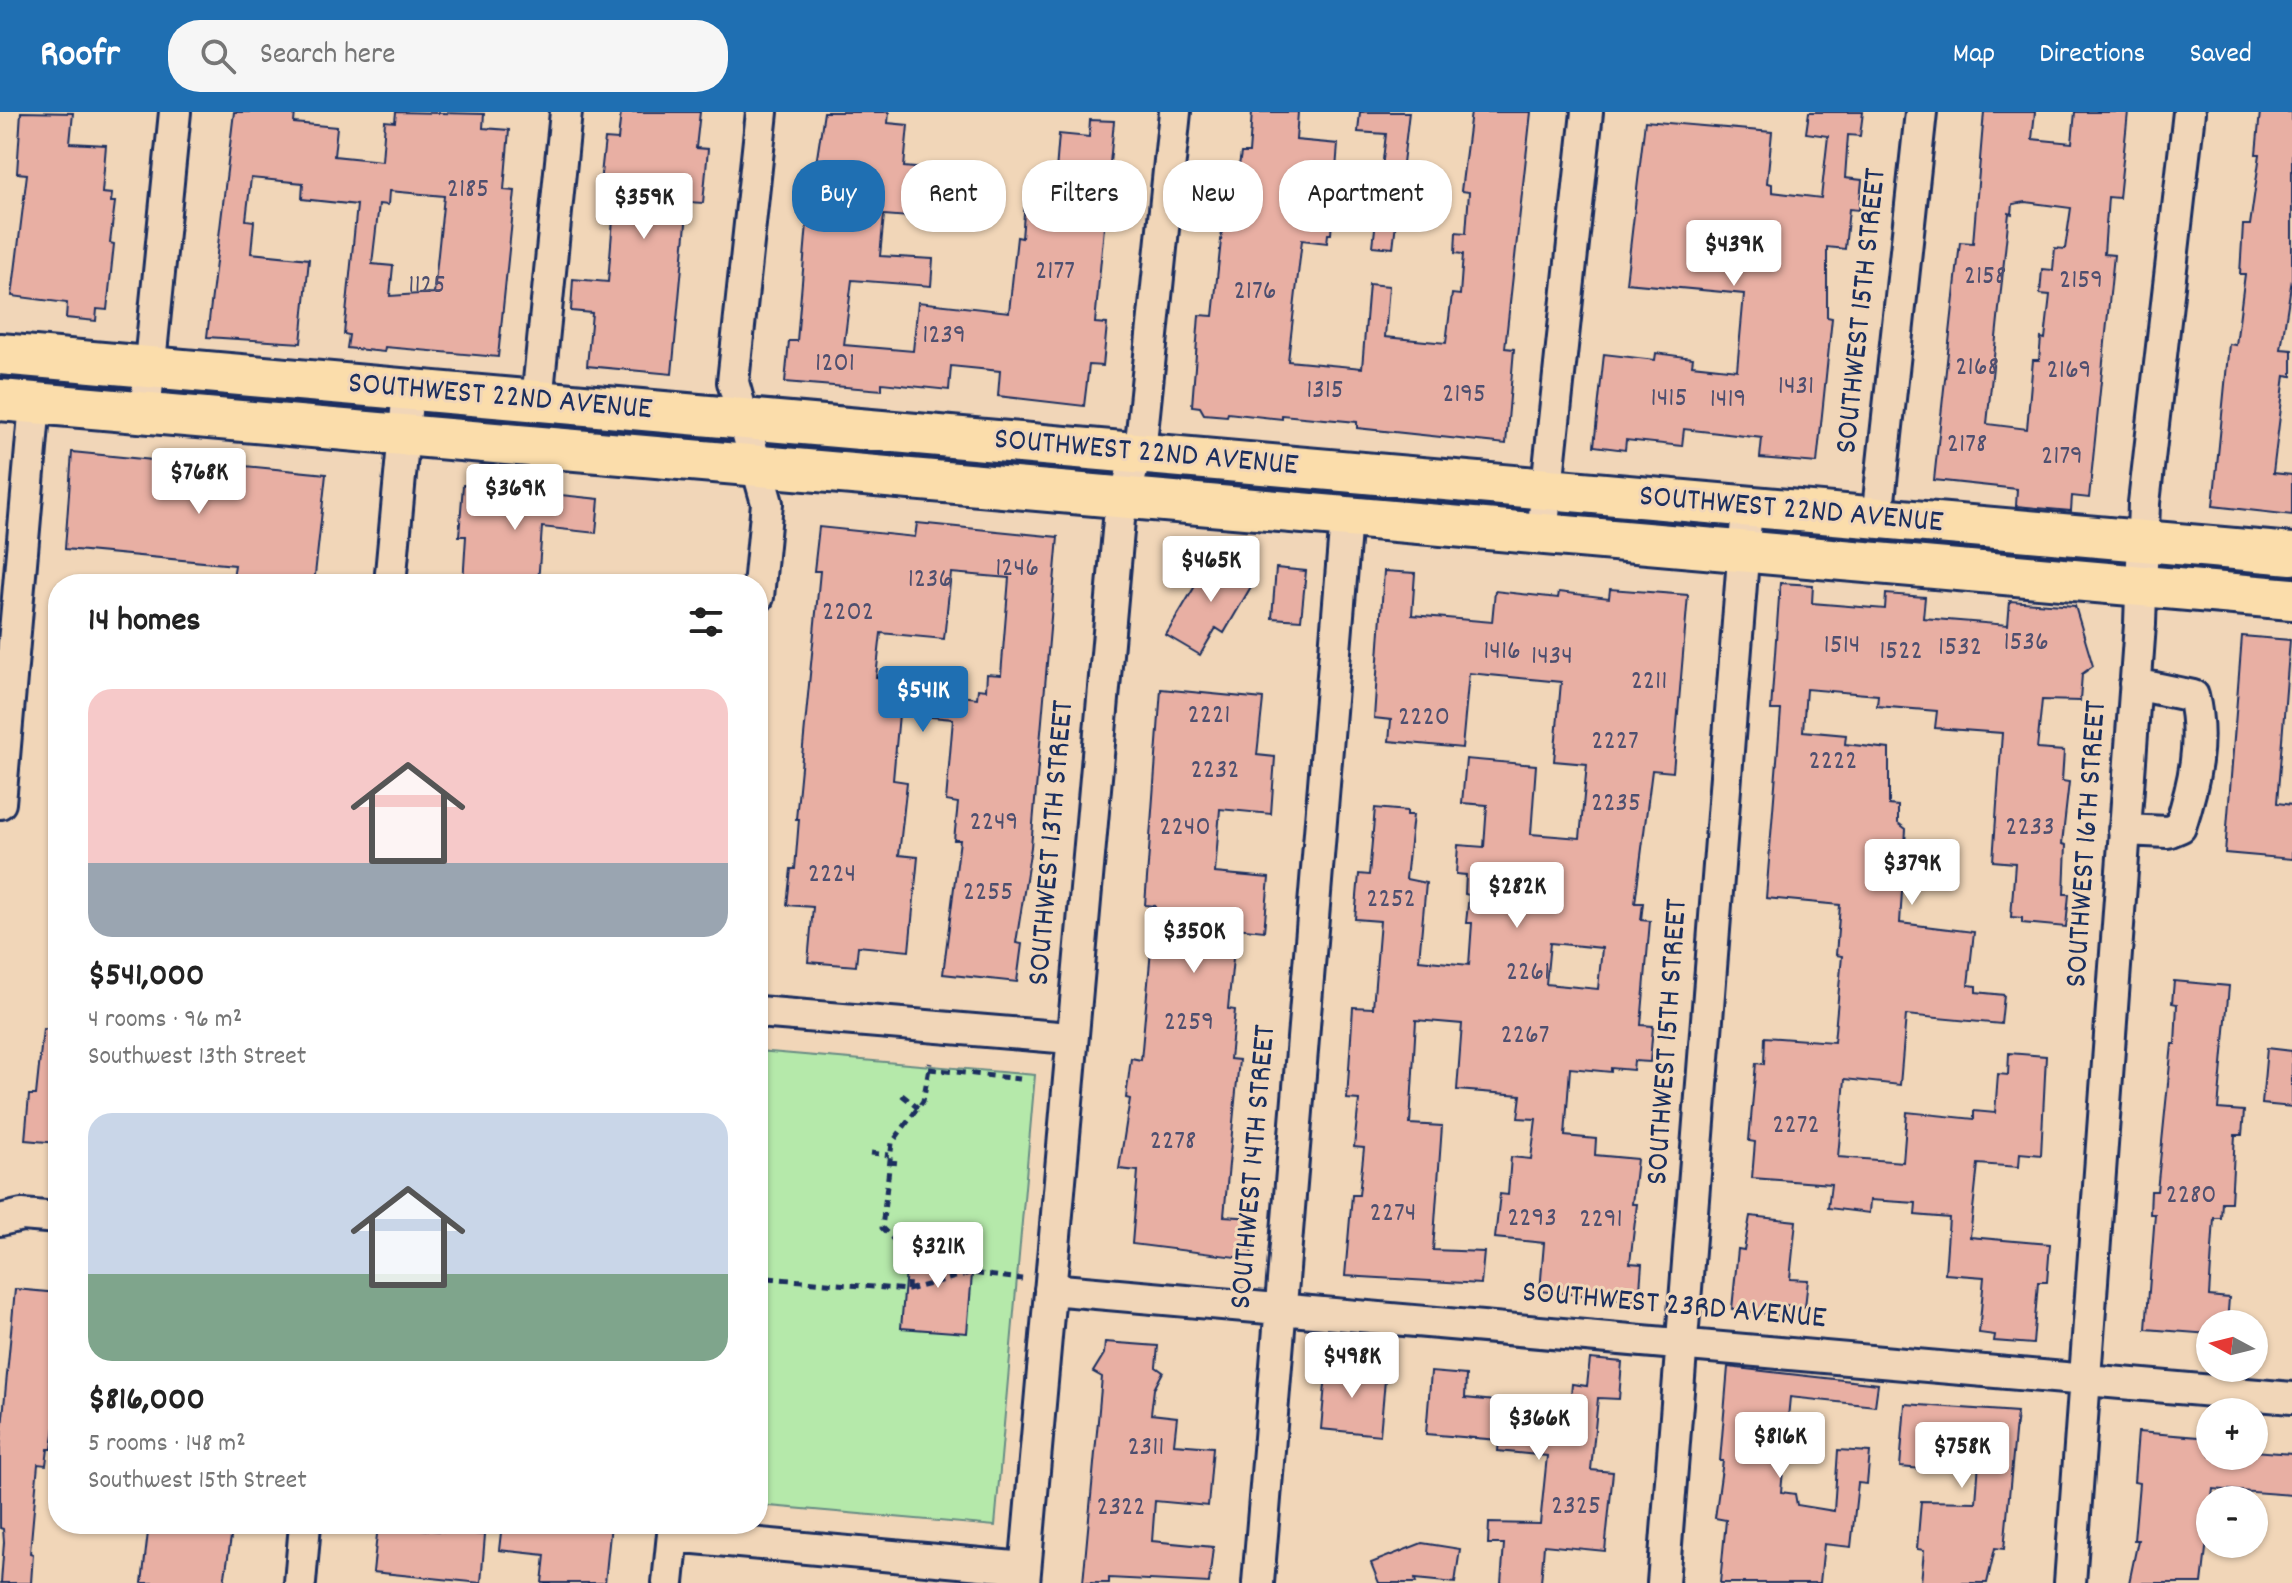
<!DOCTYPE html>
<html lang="en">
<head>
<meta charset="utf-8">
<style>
  :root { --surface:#fff; --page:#f6f6f6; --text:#222; --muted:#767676; --accent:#1f6fb2 }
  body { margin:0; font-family:Dekko,sans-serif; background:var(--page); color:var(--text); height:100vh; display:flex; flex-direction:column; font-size:30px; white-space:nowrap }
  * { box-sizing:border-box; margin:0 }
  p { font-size:26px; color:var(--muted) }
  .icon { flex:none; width:44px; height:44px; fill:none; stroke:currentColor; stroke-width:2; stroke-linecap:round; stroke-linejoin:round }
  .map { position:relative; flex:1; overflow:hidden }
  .details { position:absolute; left:48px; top:462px; width:720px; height:960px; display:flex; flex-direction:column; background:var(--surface); border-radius:32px; box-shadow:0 2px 6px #0004 }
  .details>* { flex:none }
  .top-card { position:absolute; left:792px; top:48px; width:760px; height:72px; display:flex; gap:16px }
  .needle { width:52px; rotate:277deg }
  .controls { position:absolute; left:2196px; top:1198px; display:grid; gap:16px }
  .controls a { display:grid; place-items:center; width:72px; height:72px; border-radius:50%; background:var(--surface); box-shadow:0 2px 6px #0004; font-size:40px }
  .price { position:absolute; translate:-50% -68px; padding:0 18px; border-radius:8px; background:#fff; color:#222; font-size:26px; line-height:52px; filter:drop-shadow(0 2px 4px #0008) }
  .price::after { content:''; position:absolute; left:50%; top:48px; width:24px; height:18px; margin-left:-12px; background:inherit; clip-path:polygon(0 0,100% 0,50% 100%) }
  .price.on { background:var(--accent); color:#fff }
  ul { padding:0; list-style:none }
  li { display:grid; align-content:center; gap:16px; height:424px; padding:0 40px }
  li span { display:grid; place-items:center; height:248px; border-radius:24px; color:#555 }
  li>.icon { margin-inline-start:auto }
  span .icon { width:144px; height:144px; fill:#fffc; stroke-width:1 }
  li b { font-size:34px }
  h2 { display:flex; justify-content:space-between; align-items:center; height:96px; padding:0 40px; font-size:34px }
  .tag { padding:0 28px; border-radius:32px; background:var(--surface); box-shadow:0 2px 6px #0004; font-size:28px; line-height:72px }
  .tag.on { background:var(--accent); color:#fff }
  header { display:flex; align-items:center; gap:48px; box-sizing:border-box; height:112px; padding:0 40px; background:var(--accent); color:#fff }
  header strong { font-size:38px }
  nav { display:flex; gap:44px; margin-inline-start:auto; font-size:28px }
  .search { width:560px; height:72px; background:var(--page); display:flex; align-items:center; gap:20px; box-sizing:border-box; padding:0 28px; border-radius:32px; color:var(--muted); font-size:30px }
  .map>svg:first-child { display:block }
  .green { fill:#b5e9aa; stroke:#688c84; stroke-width:2 }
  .building { fill:#e8afa3; stroke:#1b2f5e; stroke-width:2; fill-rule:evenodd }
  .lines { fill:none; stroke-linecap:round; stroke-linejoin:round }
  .minor-casing { stroke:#1b2f5e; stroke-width:36 }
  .major-casing { stroke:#1b2f5e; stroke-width:46 }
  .path { stroke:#1b2f5e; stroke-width:5; stroke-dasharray:8 6; stroke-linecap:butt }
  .minor { stroke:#f1d6b8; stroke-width:30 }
  .major { stroke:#fbddab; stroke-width:40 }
  .labels { text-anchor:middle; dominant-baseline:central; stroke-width:6; stroke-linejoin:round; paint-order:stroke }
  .number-label { font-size:28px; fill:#4e4f6f }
  .street-label { font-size:32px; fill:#1b2f5e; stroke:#f1d6b8 }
</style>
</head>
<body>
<header>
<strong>Roofr</strong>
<div class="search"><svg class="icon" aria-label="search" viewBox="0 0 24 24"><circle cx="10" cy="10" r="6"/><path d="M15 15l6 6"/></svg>Search here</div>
<nav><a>Map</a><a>Directions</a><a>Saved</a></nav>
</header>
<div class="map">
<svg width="2292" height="1471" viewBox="0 0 2292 1471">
  <rect width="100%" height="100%" fill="#f1d6b8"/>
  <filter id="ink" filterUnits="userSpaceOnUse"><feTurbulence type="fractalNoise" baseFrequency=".0125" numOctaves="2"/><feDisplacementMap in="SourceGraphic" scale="16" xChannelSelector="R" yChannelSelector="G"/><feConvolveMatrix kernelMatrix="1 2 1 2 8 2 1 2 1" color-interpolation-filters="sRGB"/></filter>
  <g filter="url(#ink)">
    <!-- green -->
    <path class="green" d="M758,939L1035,963L995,1414L758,1393Z"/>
    <!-- building -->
    <path class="building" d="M21,0L73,1L70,31L106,33L102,81L112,82L111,90H115L110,131L114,132L107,198L97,197L96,209L66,206L67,191L12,184L27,62L17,61Z
      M234,0H295L294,11L337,15L334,44L382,49L385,9L395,10L396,0L484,2L483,16L509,18L504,78L515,79L498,245L385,235L384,240L347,236L349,223L344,222L357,93L302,87L303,71L251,66L246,108L254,109L251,141L309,147L301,231L207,225ZM389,79L444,84L434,181L390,184L393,154L372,152L379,92L388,93Z
      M621,0H700L696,36L708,37L703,91L688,90L672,262L587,254L592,201L571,199L573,167L608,170L615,82L599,81L605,27L618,28Z
      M824,0H889L888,11L908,13L904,55L926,57L922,106L884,103L880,144L933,147L931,174L852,168L844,233L913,239L918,190L1009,200L1017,125L1022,126L1026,78L1040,79V71L1055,72L1059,22L1089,25L1090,8L1114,9L1095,211L1107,212L1103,254L1089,253L1084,294L998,284L1000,259L951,254L949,278L882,271V278L785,270L789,229H797L807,111Z
      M1252,0H1298L1296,28L1338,32L1331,122H1328L1327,131L1302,128L1288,249L1362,256L1369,172L1389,174L1385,225L1446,231L1452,182L1460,183L1463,142L1455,141L1456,120L1466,121L1469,80L1461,79L1471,0H1531L1505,236L1514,237L1506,332L1357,316V310L1282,303V307L1228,301L1227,304L1204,302L1200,295L1192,294L1199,203L1213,204L1229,53L1239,54L1241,41H1249Z
      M1360,0H1409L1393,136L1373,134L1386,22L1358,20Z
      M1809,0H1863L1860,24L1848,23L1845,66L1862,68L1859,98L1849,97L1845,137L1827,135V205L1832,206L1817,351L1760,346L1762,326L1684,317L1682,334L1626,328L1625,338L1594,334L1604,242L1655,248L1656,241L1693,246L1692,253L1737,258L1744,182L1626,171L1645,9L1772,20L1767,71L1772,72V80L1821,86L1828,24L1806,21Z
      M1984,0H2035L2032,27L2072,31L2075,0H2128L2119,86L2108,85L2104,142L2114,143L2089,386L2072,384L2071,399L2016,394L2017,377L1934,368L1960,130L1973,131ZM2025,90L2071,96L2065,137L2055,136L2053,158L2042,157L2040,182L2050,183L2045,227L2041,226L2039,248H2033L2027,317L1987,312L2009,101L2012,102L2013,92Z
      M2260,0H2292V167L2281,237L2292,238V264L2285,263L2273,361L2292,363V403L2213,394L2229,232L2236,233L2245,162H2240L2243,113H2250L2260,42H2256Z
      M72,340L172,350V353L245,359V354L326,362L314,472H232L235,453L65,437Z
      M463,373L501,376L560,390L561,383L599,387L596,421L542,415L538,472H463L466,424H459Z
      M917,411L1058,425L1031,735L1016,831L1022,832L1017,870L943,862L960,728H954L958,691L946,689L953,607L899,602L893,668L907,670L899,743L918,745L909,839L858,834L856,854L808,850L813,795L787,793L791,757H795L799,707H796L820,459H814L819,415L915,425ZM951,461L1009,466L1001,563L987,562L986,578L978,577L977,586L914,579L916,568L876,565L881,521L944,527Z
      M1214,442L1256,466L1224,521L1216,516L1200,543L1166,523Z
      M1276,456L1306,459L1301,508L1272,506Z
      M1384,459L1415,461L1412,503L1492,510L1495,479L1558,486L1559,480L1609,486L1610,477L1688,483L1673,660L1652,658L1635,791H1643L1641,808L1650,809L1641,913L1653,914L1650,950L1634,949L1633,958L1611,956V960L1570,956L1565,1024L1596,1027L1595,1043L1637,1047L1632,1092H1637L1630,1151L1642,1152L1639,1189L1540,1179L1544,1131L1495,1126L1500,1082L1508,1083L1511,1045L1531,1047L1536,1007L1518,1006L1521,983L1457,978L1462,912L1416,908L1410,1012L1442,1014L1433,1138L1484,1140L1481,1172L1345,1164L1352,1083H1359L1364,1036L1354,1035L1359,988L1347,987L1353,895L1373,896L1380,809L1355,807L1359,762L1369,763L1375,696L1407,699V703H1413L1406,767L1426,771L1419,848L1469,853L1472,811H1466L1469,783L1465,782L1466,763L1456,762L1458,733L1484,735L1487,693L1462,691L1466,647L1536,653L1531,722L1580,726L1587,652L1554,649L1561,570L1469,561L1462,636L1389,629L1391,608L1374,606ZM1550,831L1602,836L1598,877L1546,872Z
      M1780,471L1813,473L1812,491L1885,497L1886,482L1925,485L1923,506L2008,513L2010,489L2075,494L2093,554L2082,562L2080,589L2042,588L2037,637L2064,639L2062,669L2069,670L2062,732L2066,733L2064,782H2069L2066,815L2022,811V806L2011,805L2015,751L1993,749L2002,621L1935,616L1937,599L1877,594L1878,583L1806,577L1803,619L1846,623L1845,632L1889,637V693L1898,694V711L1906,717L1900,811L1974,820L1968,873L1976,874V880L2004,883L2001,912L1906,903L1900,973L1845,967L1838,1045L1903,1050L1907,1000L1974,1007V999L1995,1001L1998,962L2008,963L2009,941L2046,944L2041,1043L2020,1041L2019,1055L1978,1052L1970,1125L2050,1132L2047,1170H2038L2033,1232L1994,1229L1995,1223L1979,1221L1984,1165L1945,1162L1949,1106L1915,1103L1916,1091L1870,1088L1869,1101L1828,1096L1831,1072L1752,1066L1755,1030L1749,1029L1756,951L1764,952L1765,925L1834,930L1842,844L1836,843L1840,793L1766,786L1781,598H1771Z
      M2242,524L2290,528L2277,691L2292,693V747L2225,741Z
      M1161,577L1263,587L1257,643L1275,645L1271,702L1220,697L1215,761L1269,766L1264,819L1236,816L1228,897L1235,898L1230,947L1239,948L1224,1104L1254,1106L1251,1147L1132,1132L1138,1059L1119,1057L1130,987L1126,986L1131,946L1141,948L1155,794L1145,793Z
      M2174,869L2229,874L2218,997L2244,999L2242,1023H2235L2231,1090H2222L2221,1106H2214L2209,1184L2229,1186L2227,1212H2210V1222L2146,1217L2155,1102H2150L2151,1079H2157L2172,932H2175L2177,892L2172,891Z
      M43,917L58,918V1031L25,1028L29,983H36Z
      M2267,936L2292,939V995L2262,992Z
      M1750,1104L1796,1109L1790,1167L1808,1168L1805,1195L1785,1193L1784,1204L1732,1197L1738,1137L1744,1138Z
      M908,1134L974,1139L967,1221L901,1216Z
      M15,1177L58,1181V1292L52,1337H48L46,1353L38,1352L30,1441L33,1442L31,1471H1L4,1430L3,1417L0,1416V1337Z
      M1105,1230L1158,1234L1156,1255L1163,1260L1154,1277L1151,1302L1177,1305L1174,1332L1213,1335L1208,1394L1155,1389L1152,1429L1213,1435L1209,1471L1109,1466V1471H1083L1102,1265L1093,1260L1104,1242Z
      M1590,1247L1622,1250L1619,1287L1598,1286L1591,1358L1613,1360L1605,1439L1544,1433L1541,1471H1501L1504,1432H1488L1489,1411L1540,1412L1547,1344L1498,1339L1499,1328L1426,1322L1431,1260L1466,1263L1465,1286L1570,1296L1572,1272L1587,1274Z
      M1327,1250L1372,1254L1371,1267L1385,1268L1380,1323L1321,1317Z
      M1728,1255L1878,1272L1875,1294L1790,1285L1781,1380L1795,1382L1797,1393L1834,1399L1838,1338L1870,1340L1867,1372L1858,1371L1851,1435L1824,1432L1820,1471H1720L1726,1408L1715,1406L1723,1349H1720Z
      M1905,1292L2017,1300L2004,1437L1995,1436L1987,1471H1921L1924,1438L1917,1437L1921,1389L1976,1390L1980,1336L1936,1332L1934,1358L1900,1355Z
      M2138,1320L2210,1326V1344H2254V1339L2292,1342V1383L2213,1377L2202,1471H2129L2138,1428H2134L2139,1371L2134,1370Z
      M149,1412H227V1419H232L224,1471H142Z
      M502,1412H611L605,1471H542L545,1443L499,1438Z
      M378,1413L485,1423L481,1471L373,1460Z
      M1422,1431L1460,1437L1455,1471L1415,1467L1416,1471H1379L1371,1451Z"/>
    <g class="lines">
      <!-- minor casing -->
      <g class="minor-casing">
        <path id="minor" d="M537,289L566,0
          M145,301L175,0
          M1877,407L1921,0
          M1542,422L1587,0
          M390,472L408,278
          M758,485L767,391L733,270L762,0
          M0,691L35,291
          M2124,718L2168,720L2180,715C2194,672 2204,628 2193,584L2135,572
          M758,900L1070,926
          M0,1108L22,1103L58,1106
          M1050,1177L2292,1286
          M673,1424L1025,1456
          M300,1471L305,1412
          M668,1471L674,1412
          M1024,1471L1119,408L1142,321L1175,0
          M1258,1471L1346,406
          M1663,1471L1747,395
          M2070,1471L2140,512L2144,391L2189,0"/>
      </g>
      <!-- major casing -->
      <g class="major-casing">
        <path id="major" d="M0,242L2292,442
          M0,288L2292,487"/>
      </g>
      <!-- path -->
      <path class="path" d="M929,957L1020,967
        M902,983L918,996
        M871,1041L889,1043
        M889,1050L899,1051
        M768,1166L908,1178L970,1161L1022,1167
        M908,1178L910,1138L903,1137L882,1116L892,1031L923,989L930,951"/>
      <!-- minor -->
      <use href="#minor" class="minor"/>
      <!-- major -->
      <use href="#major" class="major"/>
    </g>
  </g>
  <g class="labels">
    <!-- number labels -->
    <g class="number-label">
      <text x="468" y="79">2185</text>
      <text x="1055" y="161">2177</text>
      <text x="1985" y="166">2158</text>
      <text x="2081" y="170">2159</text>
      <text x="427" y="175">1125</text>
      <text x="1255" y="181">2176</text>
      <text x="944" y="225">1239</text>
      <text x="835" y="253">1201</text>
      <text x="1977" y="257">2168</text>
      <text x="2069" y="260">2169</text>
      <text x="1796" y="276">1431</text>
      <text x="1325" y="280">1315</text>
      <text x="1464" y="284">2195</text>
      <text x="1669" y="288">1415</text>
      <text x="1728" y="289">1419</text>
      <text x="1967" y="334">2178</text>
      <text x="2062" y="346">2179</text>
      <text x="1017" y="458">1246</text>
      <text x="930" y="469">1236</text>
      <text x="848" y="502">2202</text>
      <text x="2026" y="532">1536</text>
      <text x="1842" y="535">1514</text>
      <text x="1960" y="537">1532</text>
      <text x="1502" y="541">1416</text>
      <text x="1901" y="541">1522</text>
      <text x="1552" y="546">1434</text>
      <text x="1649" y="571">2211</text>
      <text x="1209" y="605">2221</text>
      <text x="1424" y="607">2220</text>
      <text x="1615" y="631">2227</text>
      <text x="1833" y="651">2222</text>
      <text x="1215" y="660">2232</text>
      <text x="1616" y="693">2235</text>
      <text x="994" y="712">2249</text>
      <text x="1185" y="717">2240</text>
      <text x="2030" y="717">2233</text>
      <text x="832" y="764">2224</text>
      <text x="988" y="782">2255</text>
      <text x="1391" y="789">2252</text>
      <text x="1528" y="862">2261</text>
      <text x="1189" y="912">2259</text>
      <text x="1525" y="925">2267</text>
      <text x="1796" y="1015">2272</text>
      <text x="1173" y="1031">2278</text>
      <text x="2191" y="1085">2280</text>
      <text x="1393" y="1103">2274</text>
      <text x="1532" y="1108">2293</text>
      <text x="1601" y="1109">2291</text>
      <text x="1146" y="1337">2311</text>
      <text x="1576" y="1396">2325</text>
      <text x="1121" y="1397">2322</text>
    </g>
    <!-- street labels -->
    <g class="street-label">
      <text transform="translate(1863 199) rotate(-84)">SOUTHWEST 15TH STREET</text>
      <text transform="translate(500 286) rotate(5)">SOUTHWEST 22ND AVENUE</text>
      <text transform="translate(1146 342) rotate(5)">SOUTHWEST 22ND AVENUE</text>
      <text transform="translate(1791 399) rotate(5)">SOUTHWEST 22ND AVENUE</text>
      <text transform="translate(1053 731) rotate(-85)">SOUTHWEST 13TH STREET</text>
      <text transform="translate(2088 732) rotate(-86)">SOUTHWEST 16TH STREET</text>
      <text transform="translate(1669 930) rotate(-86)">SOUTHWEST 15TH STREET</text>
      <text transform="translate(1255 1055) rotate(-85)">SOUTHWEST 14TH STREET</text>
      <text transform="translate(1674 1195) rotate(5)">SOUTHWEST 23RD AVENUE</text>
    </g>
  </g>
</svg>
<div class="controls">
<a><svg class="needle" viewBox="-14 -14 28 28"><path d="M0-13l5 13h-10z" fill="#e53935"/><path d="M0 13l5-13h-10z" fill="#767676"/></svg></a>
<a>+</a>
<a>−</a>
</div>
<b class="price" style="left:644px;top:129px">$359K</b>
<b class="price" style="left:1734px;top:176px">$439K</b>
<b class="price" style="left:199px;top:404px">$768K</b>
<b class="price" style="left:515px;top:420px">$369K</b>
<b class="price" style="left:1211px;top:492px">$465K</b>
<b class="price on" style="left:923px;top:622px">$541K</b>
<b class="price" style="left:1912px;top:795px">$379K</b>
<b class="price" style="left:1517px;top:818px">$282K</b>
<b class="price" style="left:1194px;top:863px">$350K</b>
<b class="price" style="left:938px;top:1178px">$321K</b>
<b class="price" style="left:1352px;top:1288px">$498K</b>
<b class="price" style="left:1539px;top:1350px">$366K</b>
<b class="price" style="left:1780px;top:1368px">$816K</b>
<b class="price" style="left:1962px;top:1378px">$758K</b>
<div class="top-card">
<a class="tag on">Buy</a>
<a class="tag">Rent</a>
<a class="tag">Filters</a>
<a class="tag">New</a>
<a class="tag">Apartment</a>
</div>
<section class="details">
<h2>14 homes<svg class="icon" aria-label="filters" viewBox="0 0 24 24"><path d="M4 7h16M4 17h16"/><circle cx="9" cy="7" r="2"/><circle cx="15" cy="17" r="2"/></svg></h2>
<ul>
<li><span style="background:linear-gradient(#f6c9c9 70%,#9aa5b1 0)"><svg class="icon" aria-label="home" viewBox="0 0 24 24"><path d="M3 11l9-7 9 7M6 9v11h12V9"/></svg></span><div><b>$541,000</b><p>4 rooms · 96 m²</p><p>Southwest 13th Street</p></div></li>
<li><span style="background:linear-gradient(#c9d6e8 65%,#7fa58c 0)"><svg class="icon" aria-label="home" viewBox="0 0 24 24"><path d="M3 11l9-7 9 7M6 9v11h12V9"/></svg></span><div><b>$816,000</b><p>5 rooms · 148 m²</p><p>Southwest 15th Street</p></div></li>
</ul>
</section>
</div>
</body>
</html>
